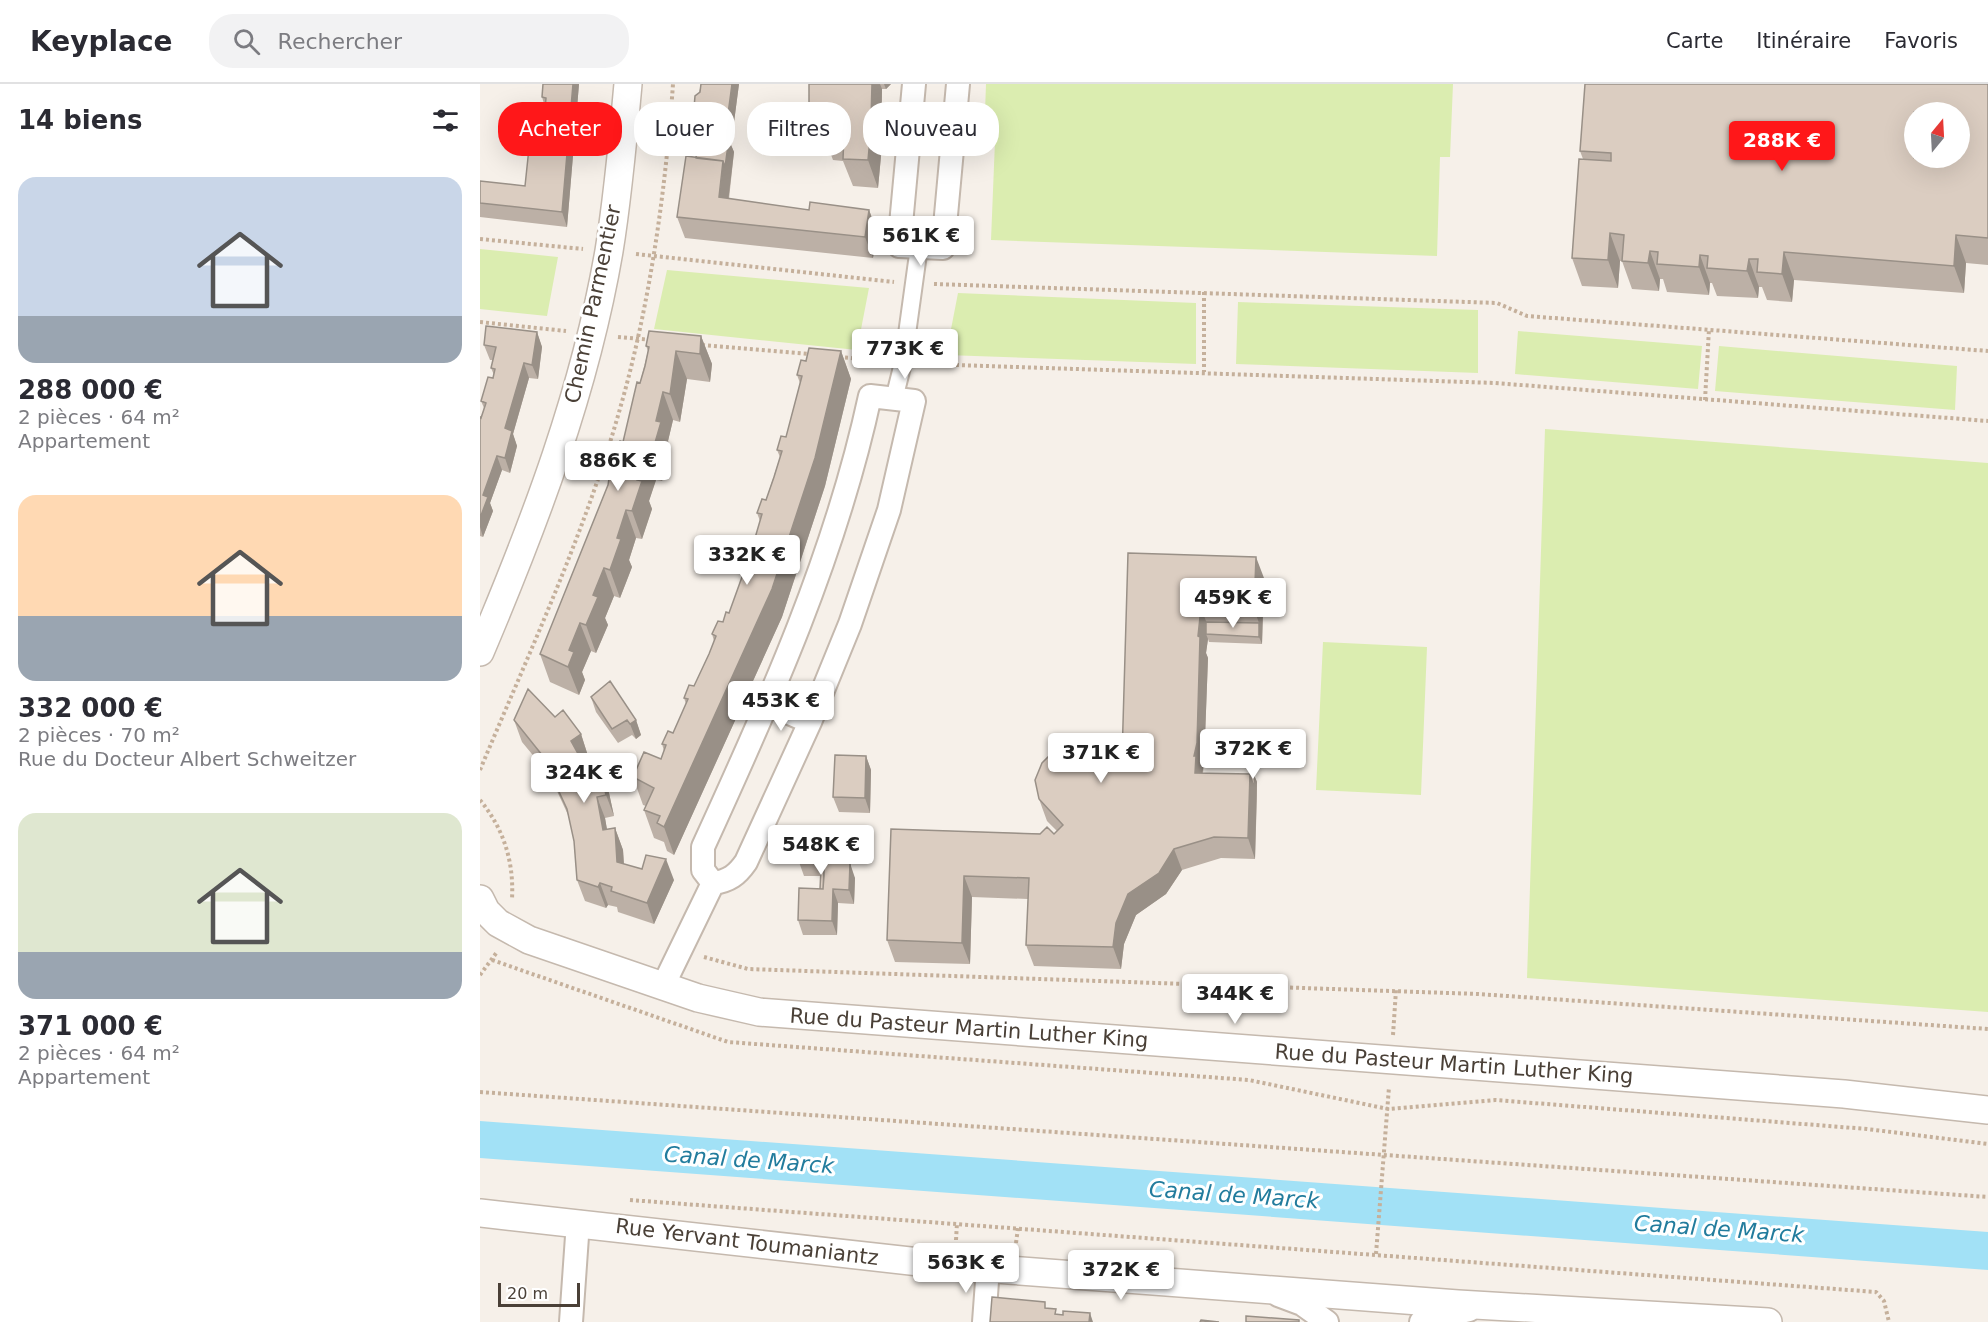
<!DOCTYPE html>
<html lang="fr">
<head>
<meta charset="utf-8">
<style>
  :root { --surface:#fff; --page:#f2f2f3; --text:#2b2b33; --muted:#7c7c81; --line:#e1e1e2; --accent:#ff1719 }
  body { margin:0; font-family:"DejaVu Sans",sans-serif; background:var(--page); color:var(--text); height:100vh; display:flex; flex-direction:column; font-size:22px; white-space:nowrap }
  * { box-sizing:border-box; margin:0 }
  p { font-size:20px; color:var(--muted) }
  .icon { flex:none; width:33px; height:33px; fill:none; stroke:currentColor; stroke-width:2; stroke-linecap:round; stroke-linejoin:round }
  .map { position:relative; flex:1; overflow:hidden }
  .sheet { display:flex; flex-direction:column; background:var(--surface); width:480px }
  .sheet>* { flex:none }
  .guide { position:absolute; left:18px; top:18px; width:570px; height:54px; display:flex; gap:12px }
  .needle { width:39px; rotate:18deg }
  .tools { position:absolute; left:1424px; top:18px; display:grid; gap:12px }
  .tools a { display:grid; place-items:center; width:66px; height:66px; border-radius:50%; background:var(--surface); box-shadow:0 6px 24px #0002; font-size:30px }
  .scale { position:absolute; left:18px; bottom:15px; width:82px; box-sizing:border-box; padding-left:6px; border:3px solid #4a4037; border-top:0; font-size:16px; line-height:21px; white-space:nowrap; color:#4a4037; -webkit-text-stroke:4px #fff; paint-order:stroke }
  .price { position:absolute; translate:-50% -51px; padding:0 14px; border-radius:6px; background:#fff; color:#222; font-size:20px; line-height:39px; filter:drop-shadow(0 2px 3px #0008) }
  .price::after { content:''; position:absolute; left:50%; top:36px; width:18px; height:14px; margin-left:-9px; background:inherit; clip-path:polygon(0 0,100% 0,50% 100%) }
  .price.current { background:var(--accent); color:#fff }
  ul { padding:0; list-style:none }
  li { display:grid; align-content:center; gap:12px; height:318px; padding:0 18px }
  li span { display:grid; place-items:center; height:186px; border-radius:18px; color:#555 }
  li>.icon { margin-inline-start:auto }
  span .icon { width:108px; height:108px; fill:#fffc; stroke-width:1 }
  li b { font-size:26px }
  h2 { display:flex; justify-content:space-between; align-items:center; height:72px; padding:0 18px; font-size:26px }
  .tag { padding:0 21px; border-radius:24px; background:var(--surface); box-shadow:0 6px 24px #0002; font-size:21px; line-height:54px }
  .tag.current { background:var(--accent); color:#fff }
  header { display:flex; align-items:center; gap:36px; box-sizing:border-box; height:84px; padding:0 30px; background:var(--surface); border-bottom:2px solid var(--line) }
  header strong { font-size:28px }
  nav { display:flex; gap:33px; margin-inline-start:auto; font-size:21px }
  .search { width:420px; height:54px; background:var(--page); display:flex; align-items:center; gap:15px; box-sizing:border-box; padding:0 21px; border-radius:24px; color:var(--muted); font-size:22px }
  main { display:flex; flex:1; min-height:0 }
  .map>svg:first-child { display:block }
  .green { fill:#dbedb0 }
  .water { fill:#a2e1f6 }
  .lines { fill:none; stroke-linecap:round; stroke-linejoin:round }
  .pedestrian-casing { stroke:#c5b9ae; stroke-width:20 }
  .minor-casing { stroke:#c5b9ae; stroke-width:26 }
  .tertiary-casing { stroke:#c5b9ae; stroke-width:30 }
  .path { stroke:#c5b09b; stroke-width:4; stroke-dasharray:3 3; stroke-linecap:butt }
  .pedestrian { stroke:#fff; stroke-width:16 }
  .minor { stroke:#fff; stroke-width:22 }
  .tertiary { stroke:#fff; stroke-width:27 }
  .wall { fill:#bcb0a6 }
  .shaded-wall { fill:#999087 }
  .building { fill:#dbcdc1; stroke:#999087; stroke-width:1.5; fill-rule:evenodd }
  .labels { text-anchor:middle; dominant-baseline:central; stroke-width:6; stroke-linejoin:round; paint-order:stroke }
  .street-label { font-size:21px; fill:#4a4037; stroke:#fff }
  .water-label { font-size:22px; font-style:italic; fill:#227c9d; stroke:#fff }
</style>
</head>
<body>
<header>
<strong>Keyplace</strong>
<div class="search"><svg class="icon" aria-label="search" viewBox="0 0 24 24"><circle cx="10" cy="10" r="6"/><path d="M15 15l6 6"/></svg>Rechercher</div>
<nav><a>Carte</a><a>Itinéraire</a><a>Favoris</a></nav>
</header>
<main>
<section class="sheet">
<h2>14 biens<svg class="icon" aria-label="filters" viewBox="0 0 24 24"><path d="M4 7h16M4 17h16"/><circle cx="9" cy="7" r="2"/><circle cx="15" cy="17" r="2"/></svg></h2>
<ul>
<li><span style="background:linear-gradient(#c9d6e8 75%,#9aa5b1 0)"><svg class="icon" aria-label="home" viewBox="0 0 24 24"><path d="M3 11l9-7 9 7M6 9v11h12V9"/></svg></span><div><b>288 000 €</b><p>2 pièces · 64 m²</p><p>Appartement</p></div></li>
<li><span style="background:linear-gradient(#ffd9b3 65%,#9aa5b1 0)"><svg class="icon" aria-label="home" viewBox="0 0 24 24"><path d="M3 11l9-7 9 7M6 9v11h12V9"/></svg></span><div><b>332 000 €</b><p>2 pièces · 70 m²</p><p>Rue du Docteur Albert Schweitzer</p></div></li>
<li><span style="background:linear-gradient(#dfe7d0 75%,#9aa5b1 0)"><svg class="icon" aria-label="home" viewBox="0 0 24 24"><path d="M3 11l9-7 9 7M6 9v11h12V9"/></svg></span><div><b>371 000 €</b><p>2 pièces · 64 m²</p><p>Appartement</p></div></li>
</ul>
</section>
<div class="map">
<svg width="1508" height="1238" viewBox="0 0 1508 1238">
  <rect width="100%" height="100%" fill="#f6f0e9"/>
  <!-- green -->
  <path class="green" d="M506,0H973L970,73H960L957,172L511,156L515,57L504,56Z
    M0,165L78,173L67,232L0,225Z
    M187,186L389,204L377,266L174,245Z
    M478,209L716,219V280L466,271Z
    M758,218L998,226V289L756,280Z
    M1038,247L1222,262L1218,305L1035,290Z
    M1239,262L1477,282L1475,326L1235,307Z
    M1065,345L1508,379V928L1047,894Z
    M843,558L947,563L941,711L836,706Z"/>
  <!-- water -->
  <path class="water" d="M0,1037L1508,1148V1186L0,1074Z"/>
  <g class="lines">
    <!-- pedestrian casing -->
    <g class="pedestrian-casing">
      <path id="pedestrian" d="M414,315L423,279L439,163"/>
    </g>
    <!-- minor casing -->
    <g class="minor-casing">
      <path id="minor" d="M434,0L419,162L463,164L478,0
        M390,312L434,317L409,426L370,540L330,638L266,778C257,791 249,797 233,799L223,786V763C290,617 356,470 390,312Z
        M288,620L330,638
        M183,902L233,799
        M798,1211L822,1220L847,1238
        M91,1238L98,1138
        M504,1238L508,1184
        M941,1238L989,1226"/>
    </g>
    <!-- tertiary casing -->
    <g class="tertiary-casing">
      <path id="tertiary" d="M0,568C55,438 105,307 129,167C138,112 143,56 148,0
        M0,815L6,827L18,839L49,856L218,914L279,928L1364,1010L1508,1026
        M0,1129L475,1182L978,1220L1288,1238"/>
    </g>
    <!-- path -->
    <path class="path" d="M0,155L103,165
      M156,170L414,198
      M454,200L1017,219L1047,232L1508,267
      M724,208V288
      M0,238L86,247
      M138,253L172,256
      M222,261L331,270
      M359,273L402,277
      M446,280L1015,299L1508,337
      M1225,316L1229,245
      M0,686C48,571 102,456 137,335C169,227 185,113 193,0
      M0,716C24,745 34,778 32,815
      M224,873L268,885L998,910L1508,945
      M12,876L248,958L769,996L908,1025L1015,1016L1387,1045L1508,1060
      M0,891L17,868
      M913,951L916,906
      M0,1008L1508,1113
      M150,1116L1396,1208L1404,1217L1409,1238
      M476,1156L477,1139
      M536,1159L538,1144
      M896,1170L909,1003"/>
    <!-- pedestrian -->
    <use href="#pedestrian" class="pedestrian"/>
    <!-- minor -->
    <use href="#minor" class="minor"/>
    <!-- tertiary -->
    <use href="#tertiary" class="tertiary"/>
  </g>
  <!-- wall -->
  <path class="wall" d="M63,0H99L87,143L0,133V97L45,102L56,65L63,38L65,23L62,13Z
    M221,0H259L251,61L254,68L249,115L329,126H389L397,147L393,174L205,154L197,133L216,74L219,59L215,50L216,45L213,36Z
    M329,0H411L406,5H402L401,64L398,65L401,72L398,104L373,102L363,77L353,76L344,52H339L329,24Z
    M1508,0V181L1486,179L1484,209L1314,196L1312,218L1287,216L1282,203H1279L1278,214L1237,212L1232,199H1230L1229,211L1187,208L1183,195H1180L1179,207L1152,205L1142,177H1140L1138,204L1102,202L1092,174L1103,75L1100,67Z
    M57,248L62,263L58,295L49,294L33,350L37,362L30,389L22,386L10,419L13,427L3,453L0,452V333L1,334L4,324L1,317L14,291L11,284L13,276H10L4,261Z
    M221,252L232,280L230,298L207,295L200,338L193,336L188,357L191,366L182,397L176,396L169,417L172,425L162,455L156,454L149,476L152,483L140,514L134,512L125,534L128,541L116,569L111,567L102,588L105,596L99,611L70,598L60,570L128,401L143,358L160,299L168,267L166,262Z
    M361,267L371,295L345,402L302,533L194,771L187,767L184,758L174,754L164,726L166,722L163,721L153,693L181,675L184,667L182,660L193,649L206,620L204,614L214,602L229,570L234,557L232,550L243,538L270,495L273,489L268,478L280,437L277,429L286,416L300,373L297,366L306,353L320,299L317,291L326,277Z
    M648,469L784,494L782,560L729,558L728,555L726,569L728,574L724,680L723,689L774,691L777,698V712L775,775L741,774L702,786L686,810L656,831L644,860L641,885L554,882L546,861L548,815L492,813L490,880L415,878L407,856L411,745L574,750L577,747L567,737L559,715L625,689L642,674Z
    M111,613L156,636L161,651L156,655L152,651L138,659L116,628Z
    M75,633L101,650L108,672L102,676L107,686L121,688L129,709L134,732L125,734L127,746L135,744L143,766L144,780L194,796L174,840L138,828L137,823L128,821L126,824L105,817L97,796L94,757L89,733L70,692L42,658L34,636Z
    M386,672L391,686L390,729L359,728L353,713Z
    M359,761V779L375,794L374,820L358,819L357,851H323L318,836L340,805V792H324L319,778Z"/>
  <!-- shaded-wall -->
  <path class="shaded-wall" d="M93,0H99L87,143L82,128Z
    M252,0H259L251,61L254,68L246,135L239,113Z
    M392,0H400L402,5L401,64L398,65L401,72L398,104L388,76L385,44Z
    M404,0H411L406,5Z
    M389,126L397,147L393,174L385,153Z
    M1130,149L1140,177L1138,204L1128,176Z
    M1476,151L1486,179L1484,209L1474,182Z
    M1170,167L1180,195L1179,207L1168,179Z
    M1304,168L1314,196L1312,218L1302,190Z
    M1220,171L1230,199L1229,211L1219,183Z
    M1269,175L1279,203L1278,214L1267,187Z
    M57,248L62,263L58,295L52,281Z
    M221,252L232,280L230,298L220,270Z
    M196,267L207,295L200,338L190,310Z
    M361,267L371,295L345,402L302,533L194,771L184,743Z
    M44,279L49,294L33,350L37,362L30,389L25,374V344Z
    M183,308L193,336L188,357L191,366L182,397L172,369L176,337Z
    M166,368L176,396L169,417L172,425L162,455L152,427L157,396Z
    M17,372L22,386L10,419L13,427L3,453L0,443V434L3,411Z
    M146,426L156,454L149,476L152,483L140,514L130,486L137,454Z
    M776,473L784,494L782,560L779,553V539L774,525Z
    M124,484L134,512L125,534L128,541L116,569L106,541L113,511Z
    M721,524L729,545L726,550L728,555L726,569L728,574L724,680L722,690L715,689L714,672L718,552Z
    M100,539L111,567L102,588L105,596L99,611L88,583L89,566Z
    M156,636L161,651L156,655L150,640Z
    M101,650L108,672L99,678L91,657Z
    M386,672L391,686L390,729L385,714Z
    M121,688L129,709L134,732L126,711Z
    M770,690L774,691L777,698L775,775L768,754Z
    M117,713L125,734L131,768L123,746Z
    M135,744L143,766L145,799L137,778Z
    M354,747L359,761V793L353,779Z
    M694,765L702,786L686,810L656,831L644,860L641,885L633,863L636,839L648,810Z
    M186,775L194,796L174,840L167,819Z
    M370,779L375,794L374,820L369,806Z
    M484,792L492,813L490,880L482,859Z
    M120,799L128,821L126,824L118,803Z
    M353,805L358,819L357,851L352,837Z
    M610,1229L613,1238H609Z"/>
  <!-- building -->
  <path class="building" d="M63,0H93L82,128L0,119V97L45,102L49,64L56,65L59,38H63L65,26L66,14L62,13Z
    M221,0H252L245,53L249,54L245,83L243,77L216,74L220,50H215L217,39L213,36L215,12L220,8Z
    M329,0H392L391,36L385,39V44H391L388,76L363,75L364,50L343,48L344,24H329Z
    M1105,0H1508V154L1476,151L1474,182L1304,168L1302,190L1277,188L1278,175H1269L1267,187L1227,184L1228,172L1220,171L1219,183L1177,180L1178,168L1170,167L1168,179L1142,177L1144,151L1130,149L1128,176L1092,174L1099,75L1131,77V69L1100,67ZM1434,28H1479V74H1434Z
    M206,72L243,77L239,113L329,126L330,118L389,126L385,153L197,133Z
    M6,242L57,248L52,281L44,279L25,344L32,347L25,374L17,372L3,411L8,413L0,434V333L1,334L6,319L1,317L8,293L13,294L15,285L11,284L16,263L4,261Z
    M169,247L221,252L220,270L196,267L190,310L183,308L176,337L181,338L172,369L166,368L157,396L162,397L152,427L146,426L137,454L141,455L130,486L124,484L113,511L118,513L106,541L100,539L89,566L94,568L88,583L60,570L128,401L130,389L140,357L143,358L157,298L160,299L165,282L169,263L166,262Z
    M329,264L361,267L335,374L292,505L184,743L177,739L180,732L164,726L174,704L153,693L164,668L181,675L186,661L182,660L188,647L193,649L208,615L204,614L209,601L214,602L229,570L236,552L232,550L238,537L243,538L246,528L249,529L262,493L270,495L275,481L268,478L282,430L277,429L282,415L286,416L294,393L302,367L297,366L301,352L306,353L322,292L317,291L321,276L326,277Z
    M648,469L776,473L774,525L721,524L718,552L720,553L717,659L714,672H716L715,689L770,690L768,754L734,753L694,765L679,789L648,810L636,839L633,863L546,861L549,794L484,792L482,859L407,856L411,745L560,750L567,743L574,750L583,741L559,715L555,696L562,679L570,671L584,665L604,668L625,689L642,674Z
    M726,538L779,539V553L726,550Z
    M130,597L156,636L150,640L147,636L132,645L111,613Z
    M48,605L75,633L83,626L101,650L91,657L107,686L117,681L121,688L126,711L117,713L123,746L135,744L137,778L162,785L166,771L186,775L167,819L131,807L132,803L120,799L118,803L97,796L94,757L87,725L62,671L34,636Z
    M355,671L386,672L385,714L353,713Z
    M770,691H774L775,705Z
    M320,747H354L353,779H370L369,806L353,805L352,837L318,836L319,804L343,805L344,792V778H319Z
    M341,785H344L343,805H340Z
    M512,1213L565,1218V1224L576,1225L575,1230L583,1231V1227L610,1229L609,1238H510Z
    M766,1232L819,1236V1238H766Z
    M721,1236L739,1238H720Z"/>
  <g class="labels">
    <!-- street labels -->
    <g class="street-label">
      <text transform="translate(113 220) rotate(-78)">Chemin Parmentier</text>
      <text transform="translate(489 944) rotate(4)">Rue du Pasteur Martin Luther King</text>
      <text transform="translate(974 980) rotate(4)">Rue du Pasteur Martin Luther King</text>
      <text transform="translate(267 1158) rotate(7)">Rue Yervant Toumaniantz</text>
    </g>
    <!-- water labels -->
    <g class="water-label">
      <text transform="translate(269 1076) rotate(4)">Canal de Marck</text>
      <text transform="translate(754 1111) rotate(4)">Canal de Marck</text>
      <text transform="translate(1239 1145) rotate(4)">Canal de Marck</text>
    </g>
  </g>
</svg>
<div class="tools">
<a><svg class="needle" viewBox="-14 -14 28 28"><path d="M0-13l5 13h-10z" fill="#e53935"/><path d="M0 13l5-13h-10z" fill="#7c7c81"/></svg></a>
</div>
<div class="scale">20 m</div>
<b class="price current" style="left:1302px;top:88px">288K €</b>
<b class="price" style="left:441px;top:183px">561K €</b>
<b class="price" style="left:425px;top:296px">773K €</b>
<b class="price" style="left:138px;top:408px">886K €</b>
<b class="price" style="left:267px;top:502px">332K €</b>
<b class="price" style="left:753px;top:545px">459K €</b>
<b class="price" style="left:301px;top:648px">453K €</b>
<b class="price" style="left:773px;top:696px">372K €</b>
<b class="price" style="left:621px;top:700px">371K €</b>
<b class="price" style="left:104px;top:720px">324K €</b>
<b class="price" style="left:341px;top:792px">548K €</b>
<b class="price" style="left:755px;top:941px">344K €</b>
<b class="price" style="left:486px;top:1210px">563K €</b>
<b class="price" style="left:641px;top:1217px">372K €</b>
<div class="guide">
<a class="tag current">Acheter</a>
<a class="tag">Louer</a>
<a class="tag">Filtres</a>
<a class="tag">Nouveau</a>
</div>
</div>
</main>
</body>
</html>
